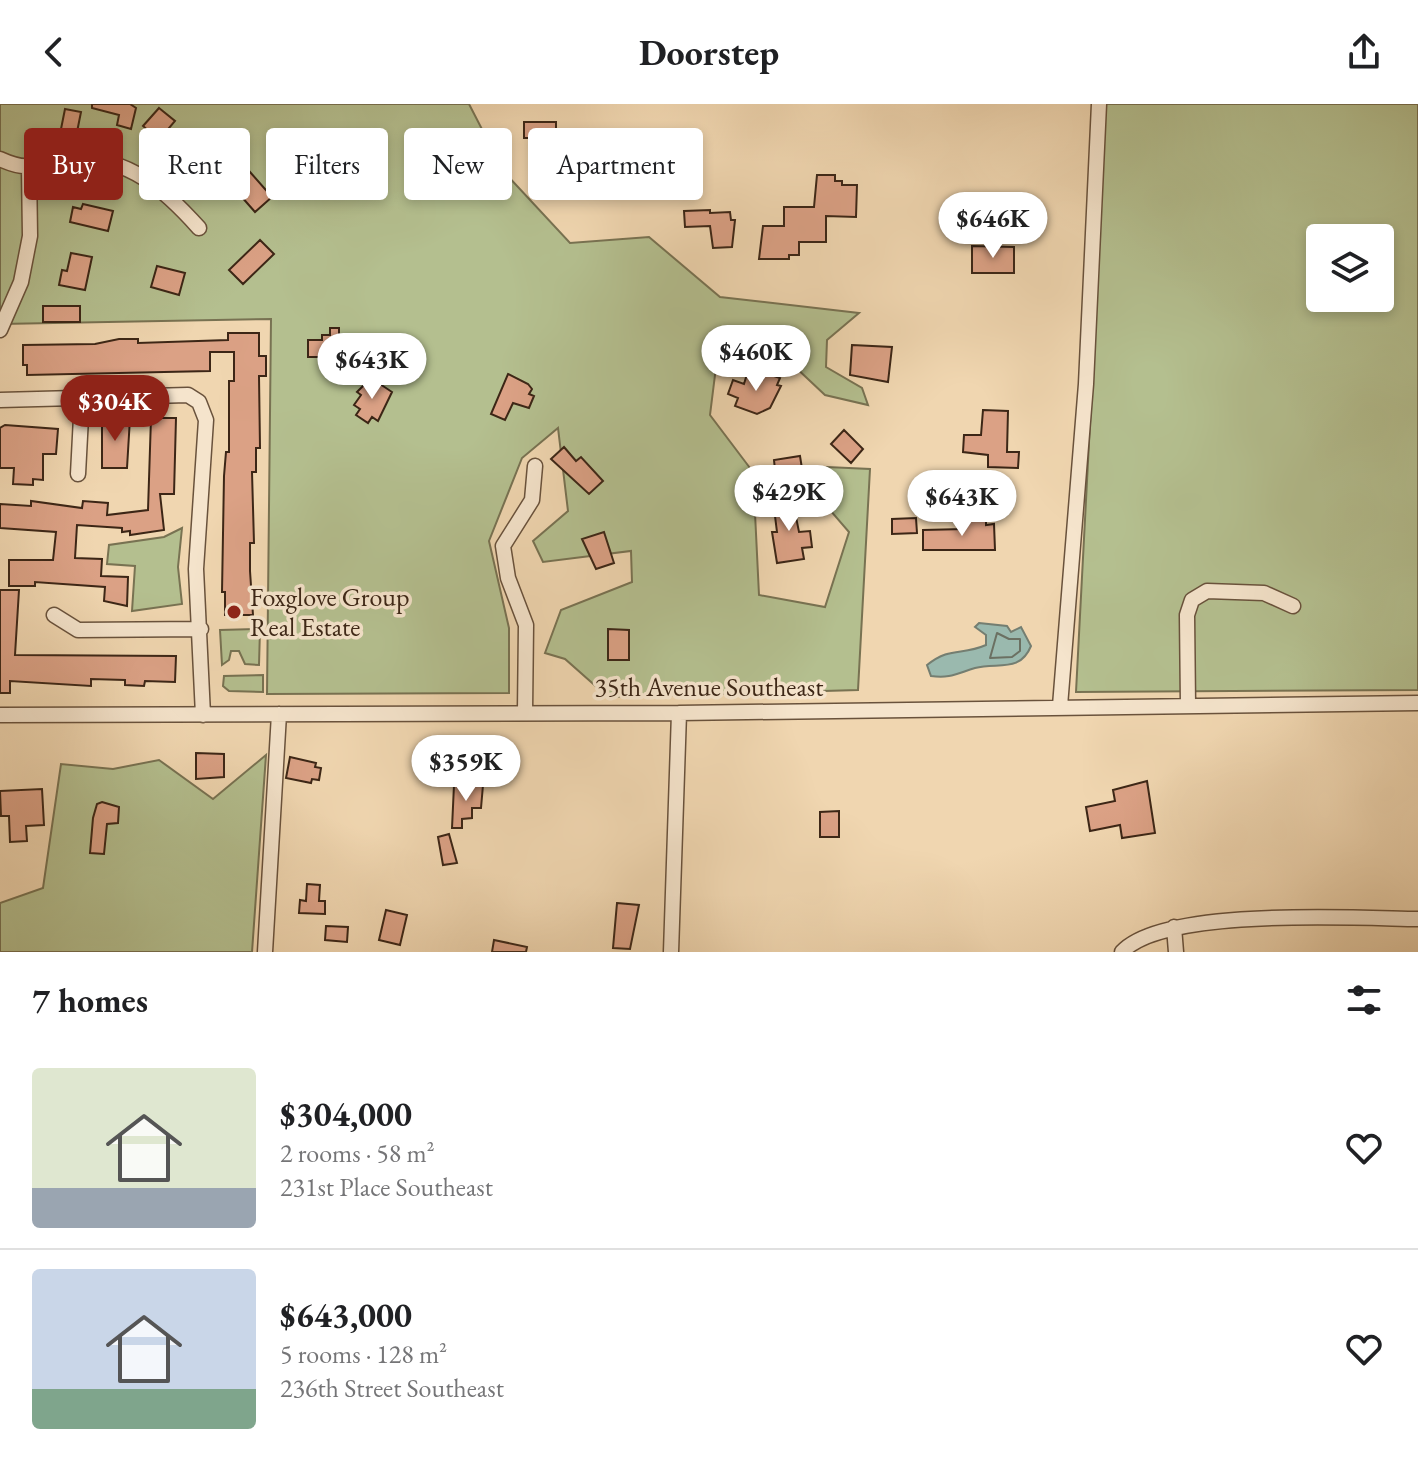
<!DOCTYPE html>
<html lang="en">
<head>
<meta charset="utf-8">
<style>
  :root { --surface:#fff; --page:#f2f2f2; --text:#202124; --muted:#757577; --line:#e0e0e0; --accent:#8f2418 }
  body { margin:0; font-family:"EB Garamond",serif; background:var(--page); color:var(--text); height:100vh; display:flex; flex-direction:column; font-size:30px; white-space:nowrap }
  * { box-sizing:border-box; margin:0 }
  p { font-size:26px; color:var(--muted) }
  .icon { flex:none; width:44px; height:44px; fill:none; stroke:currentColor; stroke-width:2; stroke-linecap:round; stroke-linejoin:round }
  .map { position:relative; height:848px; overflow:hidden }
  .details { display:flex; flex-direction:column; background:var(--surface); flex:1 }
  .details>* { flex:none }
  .guide { position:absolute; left:24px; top:24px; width:800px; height:72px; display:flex; gap:16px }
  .buttons { position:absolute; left:1306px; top:120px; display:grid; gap:16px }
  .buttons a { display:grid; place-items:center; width:88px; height:88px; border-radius:8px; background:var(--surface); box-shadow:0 4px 12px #0003; font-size:40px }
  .price { position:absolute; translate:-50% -68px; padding:0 18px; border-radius:28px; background:#fff; color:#222; font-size:26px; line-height:52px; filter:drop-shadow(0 2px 4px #0008) }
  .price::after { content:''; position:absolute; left:50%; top:48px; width:24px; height:18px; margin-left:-12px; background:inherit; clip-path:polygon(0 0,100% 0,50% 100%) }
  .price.active { background:var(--accent); color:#fff }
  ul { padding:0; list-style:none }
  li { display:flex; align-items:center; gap:24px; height:200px; padding:0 32px }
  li+li { border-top:2px solid var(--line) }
  li span { display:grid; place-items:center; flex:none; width:224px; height:160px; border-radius:8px; color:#555 }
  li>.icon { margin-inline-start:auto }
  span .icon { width:96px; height:96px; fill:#fffc; stroke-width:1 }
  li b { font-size:34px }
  h2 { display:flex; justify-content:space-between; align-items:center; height:96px; padding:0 32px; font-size:34px }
  .tag { padding:0 28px; border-radius:8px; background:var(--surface); box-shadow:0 4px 12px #0003; font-size:28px; line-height:72px }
  .tag.active { background:var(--accent); color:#fff }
  header { display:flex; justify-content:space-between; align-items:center; height:104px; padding:0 32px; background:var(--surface); font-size:36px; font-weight:700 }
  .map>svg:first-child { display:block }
  .green { fill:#b4bf8f; stroke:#787252; stroke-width:2; fill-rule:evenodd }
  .water { fill:#9ab9ae; stroke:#747e71; stroke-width:2 }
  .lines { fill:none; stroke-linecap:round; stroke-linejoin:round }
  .shore { stroke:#6b7062; stroke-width:2 }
  .building { fill:#dba185; stroke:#3c2616; stroke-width:2 }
  .minor-casing { stroke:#69523c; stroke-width:17 }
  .minor { stroke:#f5e4cc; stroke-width:14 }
  .poi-dot { fill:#8f2418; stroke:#f5e4cc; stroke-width:3 }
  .labels { text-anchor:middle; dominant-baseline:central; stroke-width:7; stroke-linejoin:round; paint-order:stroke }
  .poi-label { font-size:26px; fill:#3c2616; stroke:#f5e4cc; text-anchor:start }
  .street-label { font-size:26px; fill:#3c2616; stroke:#f5e4cc }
</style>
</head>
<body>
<header><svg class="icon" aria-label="back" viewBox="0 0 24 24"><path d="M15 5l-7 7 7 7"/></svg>Doorstep<svg class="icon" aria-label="share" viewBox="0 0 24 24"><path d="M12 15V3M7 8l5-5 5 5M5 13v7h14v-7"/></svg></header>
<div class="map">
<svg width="1418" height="848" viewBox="0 0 1418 848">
  <rect width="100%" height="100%" fill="#f0d6b0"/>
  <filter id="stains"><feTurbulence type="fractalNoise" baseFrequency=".0025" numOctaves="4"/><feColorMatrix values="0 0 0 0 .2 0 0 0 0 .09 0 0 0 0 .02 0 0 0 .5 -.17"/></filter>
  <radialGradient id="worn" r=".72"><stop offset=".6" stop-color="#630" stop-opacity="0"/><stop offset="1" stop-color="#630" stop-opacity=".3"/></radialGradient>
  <!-- green -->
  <path class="green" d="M0,0H469L504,68L570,139L649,133L720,193L859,209L827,236L826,263L862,284L868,301L825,291L792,260L717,255L710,311L753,368L759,491L825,503L849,428L811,384L827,363L870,365L858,586L608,593L565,555L545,549L561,506L632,478L631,447L543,458L533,437L568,407L558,324L522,354L489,437L509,524V589L267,590L271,215L0,220Z
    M1099,0H1418V586L1076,588L1092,281ZM1320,134H1380V194H1320Z
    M182,424L178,463L182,500L132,507L135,462L107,460L109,441L164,433Z
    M260,525L259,561L245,560L239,547H231L229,556L222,561L220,526Z
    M263,571V588L229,587L223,582L224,572Z
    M266,651L252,848H0V799L43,784L61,660L113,665L159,656L213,695Z"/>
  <!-- water -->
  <path class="water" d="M979,519L1007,522L1011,528L1021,523L1031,542C1020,569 998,558 975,564C958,569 950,575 931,572L927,561C951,542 961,552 986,541V531L975,523Z"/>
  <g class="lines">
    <!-- shore -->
    <path class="shore" d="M997,529L1009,535H1020V547L1012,553L990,554Z"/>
  </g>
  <!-- building -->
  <path class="building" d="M92,0H130L136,4L131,25L117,21L119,11L92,4Z
    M159,4L175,17L159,36L143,22Z
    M65,5L81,8L77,28L61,25Z
    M524,18H556V36H545V55H534V34H524Z
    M188,42L218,52L212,70L182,60Z
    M250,68L272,93L255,108L233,83Z
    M817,71H835V77H842V81H857L856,113L826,112V138H799V151H789V155H759L763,122H784V103H814Z
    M83,100L113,107L108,127L70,118L73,103L81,105Z
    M710,106V109L730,108L731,116H735L732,143L713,144L710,122L685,123L684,107Z
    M260,136L274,150L243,180L229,166Z
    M972,142L1014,143V169H972Z
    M71,149L92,153L85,186L59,181L62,166L67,167Z
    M157,162L185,169L179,191L151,183Z
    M43,202H80V218H43Z
    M330,224H339V258H329V253H308V236H322V231H330Z
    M228,229H259V252H266V272H259L260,344H256V368H252L254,439H250V467L253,511H225V488H222L224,372L226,348H229V277H234V248H210V267L27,271V261H23V241L95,240L119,235H138V239L228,236Z
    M852,241L892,243L888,278L850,271Z
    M765,269L780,274L777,281L781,282L770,304L757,310L735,302L738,294L728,290L733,276L744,280L747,270L763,275Z
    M508,270L528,280L532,285L529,290L534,292L529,304L513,299L505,316L491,310Z
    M371,274L392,288L378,317L372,313L368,319L356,311L360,305L354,301L361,291L357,288Z
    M983,306L1008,307L1007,348H1019L1018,364L988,363V351L963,348L964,331H981Z
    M102,314H130L127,364H102Z
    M151,314H176L174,390H160L164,426L130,431V427L122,428V424L77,421L75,454L102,455L101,472L128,473L127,502L104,497L105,483L35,478V482H9V456H53L56,428L0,424V400L31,402V397L82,404L83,397L108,399L107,411L148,406Z
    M5,321L58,325L56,350H43V376L33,375V381L13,380L14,364H0V324Z
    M844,326L863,345L851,359L831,340Z
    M564,343L576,357L581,353L603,377L589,390L551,355Z
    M800,352L803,371L776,375L774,356Z
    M792,393L799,428L810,427L812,443L802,444L804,455L777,459L772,428H777L773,396Z
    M916,414L917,429L892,430V415Z
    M986,416V421L994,420L995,446H923V426L964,425L963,417Z
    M604,428L614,459L596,465L582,435Z
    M0,486H19L15,551L176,552L175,578L145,577L144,582L125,581V576L91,575V582L10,577V589H0Z
    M608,525L629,526V556H608Z
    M196,649L224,650V673L196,675Z
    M290,653L316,659L315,663L321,664L319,676L312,675L311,679L286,674Z
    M1147,677L1155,729L1122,734L1120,721L1090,727L1086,703L1115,697L1113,686Z
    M454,681H483L481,704H472V714L462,715V724H452Z
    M42,685L44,721L26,722L27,737L10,738L9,712H1L0,687Z
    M102,698L119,703L118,719L107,720L104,750L90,749L93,714L97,700Z
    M839,707V733H820V708Z
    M449,730L457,759L443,761L438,733Z
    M307,780L320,781L319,797H325V810L299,809L300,796L306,797Z
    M617,799L639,801L630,845L613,844Z
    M386,806L407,811L400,841L379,836Z
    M326,822L348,823L347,838L325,836Z
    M494,836L527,843L526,848H492Z"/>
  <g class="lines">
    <!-- minor casing -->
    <g class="minor-casing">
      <path id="minor" d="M0,55C35,71 39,56 72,55C128,52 165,86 199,124
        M0,226L21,178L30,132L29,65
        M0,296L188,291L199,298L206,316L196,465L203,611
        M78,370L82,294
        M54,511L78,526L201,525
        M1188,601L1187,511L1192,496L1207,487L1264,489L1293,502
        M1060,602L1086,280L1099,0
        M525,607L526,521L508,474L503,442L532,396L535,362
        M0,611L679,609L1418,599
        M1174,823L1176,848
        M265,848L279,610
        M671,848L679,609
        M1122,848C1163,803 1354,814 1418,815"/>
    </g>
    <!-- minor -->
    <use href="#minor" class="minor"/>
  </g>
  <!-- markers -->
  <circle class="poi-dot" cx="234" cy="508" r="8"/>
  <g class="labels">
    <!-- poi labels -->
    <g class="poi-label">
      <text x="250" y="493">Foxglove Group<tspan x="250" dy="30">Real Estate</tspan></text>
    </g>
    <!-- street labels -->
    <g class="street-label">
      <text x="709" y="583">35th Avenue Southeast</text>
    </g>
  </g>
  <rect width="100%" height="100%" filter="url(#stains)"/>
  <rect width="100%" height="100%" fill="url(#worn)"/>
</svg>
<div class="buttons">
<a><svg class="icon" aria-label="layers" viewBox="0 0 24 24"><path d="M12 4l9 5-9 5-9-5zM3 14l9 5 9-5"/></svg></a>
</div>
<b class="price" style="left:993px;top:156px">$646K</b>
<b class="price" style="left:756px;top:289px">$460K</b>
<b class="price" style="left:372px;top:297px">$643K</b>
<b class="price active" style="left:115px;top:339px">$304K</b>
<b class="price" style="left:789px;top:429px">$429K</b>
<b class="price" style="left:962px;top:434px">$643K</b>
<b class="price" style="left:466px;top:699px">$359K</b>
<div class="guide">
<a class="tag active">Buy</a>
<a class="tag">Rent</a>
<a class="tag">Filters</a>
<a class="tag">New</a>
<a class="tag">Apartment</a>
</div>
</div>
<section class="details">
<h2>7 homes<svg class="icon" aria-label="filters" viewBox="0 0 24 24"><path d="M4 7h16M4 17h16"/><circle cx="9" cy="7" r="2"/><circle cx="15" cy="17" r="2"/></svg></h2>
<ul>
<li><span style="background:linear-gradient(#dfe7d0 75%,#9aa5b1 0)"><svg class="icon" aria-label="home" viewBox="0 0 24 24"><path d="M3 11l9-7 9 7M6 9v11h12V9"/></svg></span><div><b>$304,000</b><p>2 rooms · 58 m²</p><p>231st Place Southeast</p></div><svg class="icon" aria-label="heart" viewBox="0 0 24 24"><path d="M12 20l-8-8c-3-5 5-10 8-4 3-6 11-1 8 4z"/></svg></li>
<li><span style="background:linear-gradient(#c9d6e8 75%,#7fa58c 0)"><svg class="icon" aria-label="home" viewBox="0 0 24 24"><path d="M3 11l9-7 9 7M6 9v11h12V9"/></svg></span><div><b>$643,000</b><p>5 rooms · 128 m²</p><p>236th Street Southeast</p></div><svg class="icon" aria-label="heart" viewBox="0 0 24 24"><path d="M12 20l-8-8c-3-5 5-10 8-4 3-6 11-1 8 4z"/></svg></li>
</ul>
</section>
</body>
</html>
